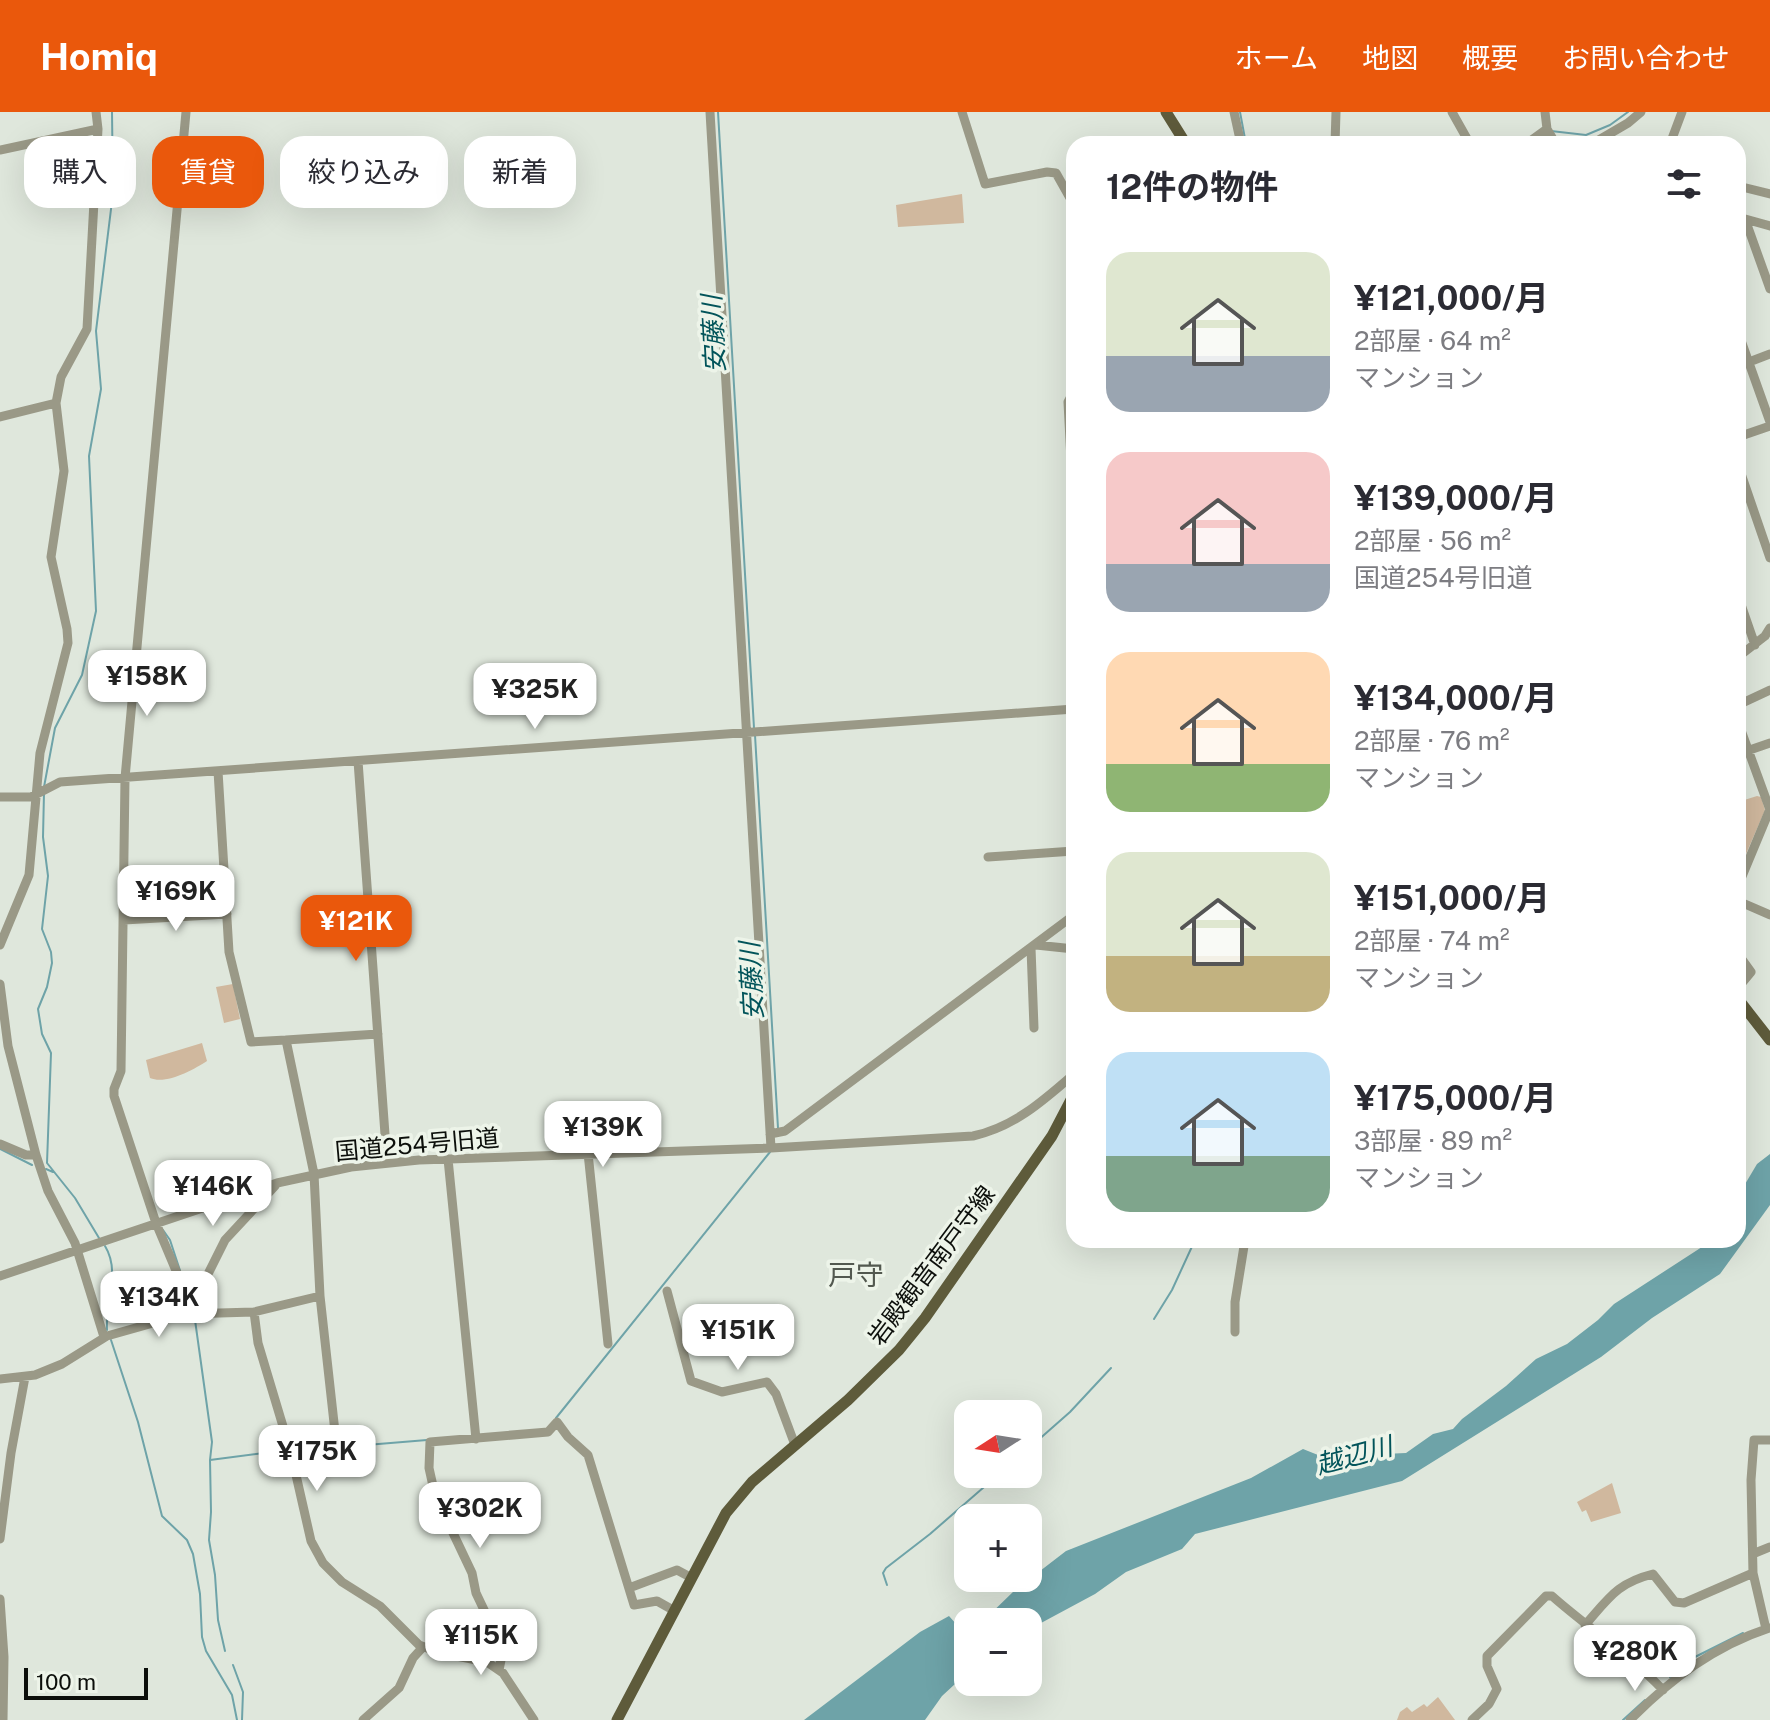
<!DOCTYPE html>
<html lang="ja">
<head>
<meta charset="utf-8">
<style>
  :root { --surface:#fff; --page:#f2f2f3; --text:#2b2b33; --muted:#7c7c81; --accent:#ea580c }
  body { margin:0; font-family:"Public Sans","Noto Sans JP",sans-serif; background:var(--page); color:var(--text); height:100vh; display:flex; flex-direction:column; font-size:30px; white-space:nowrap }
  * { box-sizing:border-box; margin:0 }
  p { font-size:26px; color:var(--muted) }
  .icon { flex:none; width:44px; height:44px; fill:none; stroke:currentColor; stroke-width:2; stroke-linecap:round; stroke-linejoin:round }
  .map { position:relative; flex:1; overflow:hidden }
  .details { position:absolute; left:1066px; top:24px; width:680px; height:1112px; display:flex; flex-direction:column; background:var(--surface); border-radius:24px; box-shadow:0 8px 32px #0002 }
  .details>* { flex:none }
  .guide { position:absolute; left:24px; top:24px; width:760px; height:72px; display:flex; gap:16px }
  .needle { width:52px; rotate:258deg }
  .tools { position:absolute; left:954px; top:1288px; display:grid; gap:16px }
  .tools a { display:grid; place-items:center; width:88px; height:88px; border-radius:16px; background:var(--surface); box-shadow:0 8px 32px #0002; font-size:40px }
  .scale { position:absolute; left:24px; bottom:20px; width:124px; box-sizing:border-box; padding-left:8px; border:4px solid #0c0f0b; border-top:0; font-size:22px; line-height:28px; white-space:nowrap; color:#0c0f0b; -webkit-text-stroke:6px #edf4e9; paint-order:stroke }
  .price { position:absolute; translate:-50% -68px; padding:0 18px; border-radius:16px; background:#fff; color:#222; font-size:26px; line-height:52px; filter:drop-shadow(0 2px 4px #0008) }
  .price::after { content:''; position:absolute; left:50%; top:48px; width:24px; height:18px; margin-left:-12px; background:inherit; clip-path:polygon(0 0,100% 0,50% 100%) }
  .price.on { background:var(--accent); color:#fff }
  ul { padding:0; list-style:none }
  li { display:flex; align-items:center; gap:24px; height:200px; padding:0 40px }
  li span { display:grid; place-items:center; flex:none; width:224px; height:160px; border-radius:24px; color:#555 }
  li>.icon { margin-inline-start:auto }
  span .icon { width:96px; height:96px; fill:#fffc; stroke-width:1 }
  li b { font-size:34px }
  h2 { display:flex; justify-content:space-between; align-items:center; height:96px; padding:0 40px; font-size:34px }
  .pill { padding:0 28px; border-radius:24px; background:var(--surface); box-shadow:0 8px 32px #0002; font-size:28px; line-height:72px }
  .pill.on { background:var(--accent); color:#fff }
  header { display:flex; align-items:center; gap:48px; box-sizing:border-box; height:112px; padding:0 40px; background:var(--accent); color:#fff }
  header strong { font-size:38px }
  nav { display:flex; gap:44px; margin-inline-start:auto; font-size:28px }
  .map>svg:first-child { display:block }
  .green { fill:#d0b89e }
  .water { fill:#6ea3a8 }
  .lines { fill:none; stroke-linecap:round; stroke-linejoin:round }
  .stream { stroke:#6ea3a8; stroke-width:2 }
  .minor { stroke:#9a9987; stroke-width:9 }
  .major { stroke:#5e5b3b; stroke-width:11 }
  .labels { text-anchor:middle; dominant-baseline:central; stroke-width:7; stroke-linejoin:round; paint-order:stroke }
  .street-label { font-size:24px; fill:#0c0f0b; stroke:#edf4e9 }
  .water-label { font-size:26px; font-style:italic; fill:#02545a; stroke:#edf4e9 }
  .quarter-label { font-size:28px; fill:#535950; stroke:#edf4e9 }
</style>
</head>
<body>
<header>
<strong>Homiq</strong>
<nav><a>ホーム</a><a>地図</a><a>概要</a><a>お問い合わせ</a></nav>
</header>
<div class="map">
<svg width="1770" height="1608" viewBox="0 0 1770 1608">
  <rect width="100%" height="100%" fill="#dfe7dc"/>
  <!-- green -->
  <path class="green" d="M962,82L964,111L898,115L896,93Z
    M1757,684L1761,685L1765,698L1746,742L1741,745L1738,744V690Z
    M233,872L240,907L224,911L216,875Z
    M202,931L207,949C193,958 166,973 150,966L146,948Z
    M1612,1371L1621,1401L1591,1410L1586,1398L1582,1400L1577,1390Z
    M1438,1585L1455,1608H1397L1400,1600L1407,1595L1412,1600L1424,1592L1427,1595Z"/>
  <!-- water -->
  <path class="water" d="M1770,1042V1093L1720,1162L1652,1206L1601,1245L1402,1369L1195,1422L1182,1437L1126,1460L1095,1482L1028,1518V1510H982L1014,1479L1066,1439L1251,1366L1303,1337L1328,1347L1339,1344L1406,1341L1433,1322L1453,1317L1462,1307L1506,1274L1536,1247L1567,1232L1598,1208L1614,1192L1705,1133L1708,1128H1738V1084L1757,1052Z
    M949,1504L966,1523L968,1522V1560L942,1584L925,1608H804L920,1520Z"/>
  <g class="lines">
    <!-- stream -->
    <path class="stream" d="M718,0L754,616
      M1240,0L1246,32
      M1551,19L1586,23L1610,13L1628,0
      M1535,32L1543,25
      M755,623L778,1016
      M44,675L55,616L82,563L96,499L89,344L101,277L96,219L113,81L112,0
      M44,681L43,725L48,764L42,817L51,840L52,851L47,875L38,897L42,922L51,941L47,1051L75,1086L99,1126
      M0,1037L32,1053
      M46,1057L53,1060
      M163,1118L170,1128L187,1180
      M105,1134C121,1160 105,1191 107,1218
      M1154,1207L1172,1178L1195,1128
      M195,1208L212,1330L210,1348L211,1400L209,1428L215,1463L218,1508L225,1539
      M111,1228L138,1310L162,1404L187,1428L193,1442L200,1482L202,1525L206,1539L232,1583L237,1608
      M556,1306L770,1040
      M342,1335L427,1328
      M294,1337L332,1335
      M1028,1337L1070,1300L1111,1256
      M210,1348L288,1338
      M887,1473L883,1461L886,1456L930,1422L999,1362
      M233,1553L243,1580L242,1608
      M1670,1565L1687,1549L1743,1521
      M1623,1608L1645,1588"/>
    <!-- minor -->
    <path class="minor" d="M710,0L771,1036
      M962,0L985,72L1047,60L1056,61L1074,93
      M1234,0L1241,32
      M1452,0L1470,32
      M1547,17L1556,32
      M1335,32L1336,0
      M1526,32L1547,17L1545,0
      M1592,32L1628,11L1641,0
      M1670,32L1682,0
      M0,38L98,17
      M1738,74L1770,82
      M1738,105L1770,114
      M1745,107L1770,177
      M1738,220L1770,310
      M1749,250L1770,242
      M1074,279L1068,290L1074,406
      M0,305L56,291
      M1738,325L1770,314
      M1738,353L1770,446
      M1738,484L1755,533
      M1738,545L1765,524L1770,516
      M1738,593L1770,578
      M1738,610L1770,698
      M1738,642L1770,631
      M358,649L387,1050
      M218,659L229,840L251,930L286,928L314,1062L320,1184L337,1338
      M0,685H31L60,670L1074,597
      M988,745L1074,739
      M1738,774L1770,697
      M1738,789L1770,803
      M124,808L227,802
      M0,833L29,763L40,641L68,531L67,517L51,445L64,359L56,291L61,265L87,217L98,17L96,0
      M1036,833L1074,837
      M1031,836L1034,916
      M1738,842L1751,860L1741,872
      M0,872L8,934L36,1043L48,1079L75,1131L104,1225
      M286,928L378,922
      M770,1022L785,1019L1074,803
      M0,1032L26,1043H36
      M588,1041L608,1232
      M448,1047L476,1327
      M0,1164L277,1071L351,1055L419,1048L771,1036L973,1024C1014,1015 1043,989 1074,962
      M667,1179L691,1269L722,1280L767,1270L776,1282L795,1333
      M184,1190L207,1164L225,1128L275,1074
      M254,1200L258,1231L291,1341L311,1429L323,1451L342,1470L380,1494L419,1533L441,1541L487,1550L503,1561L534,1608
      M185,1202L177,1161L156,1111L114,984V977L121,959L125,666L186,0
      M1235,1220V1190L1245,1128
      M0,1267L35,1263L62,1252L107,1224L185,1202L254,1200L320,1184
      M0,1427L11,1341L25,1265
      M1755,1441L1770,1435
      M629,1476L677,1458L690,1465
      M0,1487L4,1545L3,1608
      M1585,1513C1609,1486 1617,1471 1653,1462L1675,1490L1684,1491L1753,1461
      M1766,1517L1753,1461L1751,1368L1754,1328H1770
      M499,1558L503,1538L476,1481L472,1461L435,1383L429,1356L430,1330L548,1320L557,1310L568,1325L588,1343L634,1493L657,1489L673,1498
      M363,1608L399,1576L413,1546L423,1535
      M1472,1608L1489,1592L1497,1577L1487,1554V1544L1546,1484H1552C1588,1516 1629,1542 1663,1578
      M1630,1608C1671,1567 1714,1534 1769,1516"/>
    <!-- major -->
    <path class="major" d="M1166,0L1186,32
      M1738,887L1770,928
      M617,1608L726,1401L752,1370L848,1288L899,1238L925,1206L1052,1024L1074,982"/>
  </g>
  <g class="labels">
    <!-- street labels -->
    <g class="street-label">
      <text transform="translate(417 1032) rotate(-5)">国道254号旧道</text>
      <text transform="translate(931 1153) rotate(-53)">岩殿観音南戸守線</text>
    </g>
    <!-- water labels -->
    <g class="water-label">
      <text transform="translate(713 222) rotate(-93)">安藤川</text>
      <text transform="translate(751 869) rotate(-93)">安藤川</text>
      <text transform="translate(1354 1343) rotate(-15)">越辺川</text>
    </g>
    <!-- quarter labels -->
    <g class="quarter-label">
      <text x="856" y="1162">戸守</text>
    </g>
  </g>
</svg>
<div class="tools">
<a><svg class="needle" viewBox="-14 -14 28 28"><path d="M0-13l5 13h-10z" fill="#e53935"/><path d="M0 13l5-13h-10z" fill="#7c7c81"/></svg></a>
<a>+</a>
<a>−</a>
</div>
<div class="scale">100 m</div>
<b class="price" style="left:147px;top:606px">¥158K</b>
<b class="price" style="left:535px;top:619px">¥325K</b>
<b class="price" style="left:176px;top:821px">¥169K</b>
<b class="price on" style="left:356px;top:851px">¥121K</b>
<b class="price" style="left:603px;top:1057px">¥139K</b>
<b class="price" style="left:213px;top:1116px">¥146K</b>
<b class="price" style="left:159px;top:1227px">¥134K</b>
<b class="price" style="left:738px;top:1260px">¥151K</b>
<b class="price" style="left:317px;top:1381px">¥175K</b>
<b class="price" style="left:480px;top:1438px">¥302K</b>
<b class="price" style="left:481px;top:1565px">¥115K</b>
<b class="price" style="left:1635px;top:1581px">¥280K</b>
<div class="guide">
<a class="pill">購入</a>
<a class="pill on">賃貸</a>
<a class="pill">絞り込み</a>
<a class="pill">新着</a>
</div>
<section class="details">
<h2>12件の物件<svg class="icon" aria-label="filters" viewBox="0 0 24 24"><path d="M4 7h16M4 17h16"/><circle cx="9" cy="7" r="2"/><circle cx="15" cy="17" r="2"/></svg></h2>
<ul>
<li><span style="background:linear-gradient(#dfe7d0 65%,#9aa5b1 0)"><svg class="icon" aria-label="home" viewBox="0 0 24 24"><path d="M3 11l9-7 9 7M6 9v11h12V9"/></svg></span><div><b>¥121,000/月</b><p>2部屋 · 64 m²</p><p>マンション</p></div></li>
<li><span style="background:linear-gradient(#f6c9c9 70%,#9aa5b1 0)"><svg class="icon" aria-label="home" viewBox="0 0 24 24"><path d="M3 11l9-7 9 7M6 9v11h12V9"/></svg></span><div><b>¥139,000/月</b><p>2部屋 · 56 m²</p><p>国道254号旧道</p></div></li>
<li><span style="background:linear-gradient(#ffd9b3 70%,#8fb573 0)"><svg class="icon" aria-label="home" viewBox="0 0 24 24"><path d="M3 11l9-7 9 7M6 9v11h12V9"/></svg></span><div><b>¥134,000/月</b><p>2部屋 · 76 m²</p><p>マンション</p></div></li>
<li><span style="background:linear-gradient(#dfe7d0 65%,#c2b280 0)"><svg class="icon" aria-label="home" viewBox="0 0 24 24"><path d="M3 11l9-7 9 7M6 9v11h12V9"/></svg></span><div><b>¥151,000/月</b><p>2部屋 · 74 m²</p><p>マンション</p></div></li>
<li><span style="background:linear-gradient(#bfe0f5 65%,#7fa58c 0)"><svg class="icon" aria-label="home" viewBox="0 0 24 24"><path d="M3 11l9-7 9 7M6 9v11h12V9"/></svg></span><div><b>¥175,000/月</b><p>3部屋 · 89 m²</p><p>マンション</p></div></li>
</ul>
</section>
</div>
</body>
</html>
